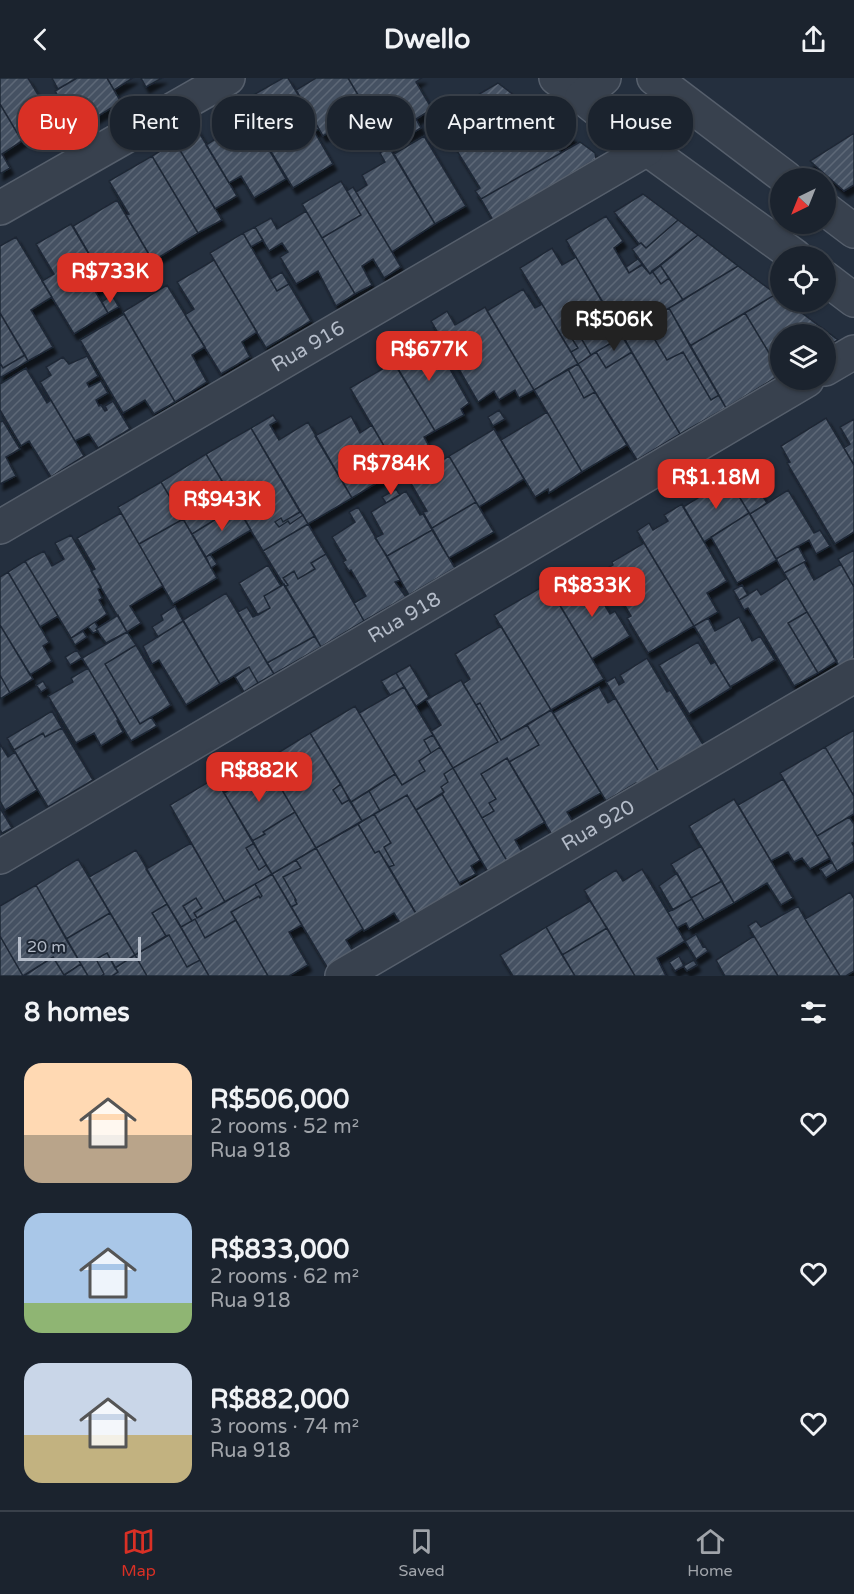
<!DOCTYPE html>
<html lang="en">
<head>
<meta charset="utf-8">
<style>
  :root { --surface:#1b232e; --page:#242b36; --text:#f1f3f6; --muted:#a0a4aa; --line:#39404a; --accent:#d93025 }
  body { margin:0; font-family:"Varela Round",sans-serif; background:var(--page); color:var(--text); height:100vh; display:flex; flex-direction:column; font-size:22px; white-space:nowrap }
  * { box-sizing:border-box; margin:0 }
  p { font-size:20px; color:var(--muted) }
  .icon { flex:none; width:33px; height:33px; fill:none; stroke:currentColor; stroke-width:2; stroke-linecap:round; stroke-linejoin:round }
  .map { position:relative; height:898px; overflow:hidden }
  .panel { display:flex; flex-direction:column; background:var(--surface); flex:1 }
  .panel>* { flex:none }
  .top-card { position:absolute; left:18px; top:18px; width:819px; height:54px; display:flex; gap:12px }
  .needle { width:39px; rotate:223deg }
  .fabs { position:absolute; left:770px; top:90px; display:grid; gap:12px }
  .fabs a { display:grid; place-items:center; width:66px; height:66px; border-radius:50%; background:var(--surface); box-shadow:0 2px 4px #0004,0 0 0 2px var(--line); font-size:30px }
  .scale { position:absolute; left:18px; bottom:15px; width:123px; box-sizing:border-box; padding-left:6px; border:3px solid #b4bcc9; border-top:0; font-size:16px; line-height:21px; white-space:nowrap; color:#b4bcc9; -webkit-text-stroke:4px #1d2633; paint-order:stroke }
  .price { position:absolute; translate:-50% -51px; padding:0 14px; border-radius:12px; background:var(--accent); color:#fff; font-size:20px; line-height:39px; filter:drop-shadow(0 2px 3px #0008) }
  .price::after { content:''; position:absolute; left:50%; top:36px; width:18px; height:14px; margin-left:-9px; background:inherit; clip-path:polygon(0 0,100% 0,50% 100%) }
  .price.selected { background:#222; color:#fff }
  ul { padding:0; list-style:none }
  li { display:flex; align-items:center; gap:18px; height:150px; padding:0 24px }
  li span { display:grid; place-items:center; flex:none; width:168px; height:120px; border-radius:18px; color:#555 }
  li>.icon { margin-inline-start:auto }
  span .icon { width:72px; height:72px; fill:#fffc; stroke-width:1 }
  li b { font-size:26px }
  h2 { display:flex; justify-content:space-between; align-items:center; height:72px; padding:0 24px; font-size:26px }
  .chip { padding:0 21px; border-radius:24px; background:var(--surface); box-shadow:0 2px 4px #0004,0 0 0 2px var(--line); font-size:21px; line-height:54px }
  .chip.selected { background:var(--accent); color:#fff }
  header { display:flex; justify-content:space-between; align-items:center; height:78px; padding:0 24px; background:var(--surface); font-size:27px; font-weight:700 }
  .menu { display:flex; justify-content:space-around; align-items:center; height:84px; border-top:2px solid var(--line); background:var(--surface); font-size:16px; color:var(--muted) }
  .menu a { display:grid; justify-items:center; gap:3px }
  .menu .selected { color:var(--accent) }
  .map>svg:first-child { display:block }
  .building { fill:url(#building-hatch); stroke:#1f2835; stroke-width:1.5; filter:url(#shadow) }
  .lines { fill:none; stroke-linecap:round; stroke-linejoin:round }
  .minor-casing { stroke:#565f6c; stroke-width:36 }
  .minor { stroke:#38414e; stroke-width:33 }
  .labels { text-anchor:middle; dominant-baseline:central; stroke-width:4.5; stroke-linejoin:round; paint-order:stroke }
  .street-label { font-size:20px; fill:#b4bcc9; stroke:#1d2633 }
</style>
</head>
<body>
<header><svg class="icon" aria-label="back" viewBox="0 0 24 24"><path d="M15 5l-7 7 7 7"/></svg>Dwello<svg class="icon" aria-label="share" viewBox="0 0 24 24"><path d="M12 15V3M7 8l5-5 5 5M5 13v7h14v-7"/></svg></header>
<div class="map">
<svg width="854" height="898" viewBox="0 0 854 898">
  <defs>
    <pattern id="building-hatch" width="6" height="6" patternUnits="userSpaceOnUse" patternTransform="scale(1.5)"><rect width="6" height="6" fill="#455162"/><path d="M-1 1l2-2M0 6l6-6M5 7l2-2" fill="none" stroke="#5d6877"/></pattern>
    <filter id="shadow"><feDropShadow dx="3.5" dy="6" stdDeviation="1.5" flood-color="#0009"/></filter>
  </defs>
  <rect width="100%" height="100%" fill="#242f3e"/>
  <!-- building -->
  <path class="building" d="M0,0H28L55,45L22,63L0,26Z
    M52,0H77L58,11Z
    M77,0H107L121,24L77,51L55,13Z
    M107,0H133L114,12Z
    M141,0H162L146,9Z
    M283,0H288L319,51L314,53L333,86L293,110L241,24Z
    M316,0H348L367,32L323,58L296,12Z
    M348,0H422L416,4L432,31L416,41L421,50L389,69Z
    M498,5L519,21L447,65L442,57L450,52L447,48L453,44L447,35Z
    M525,23L574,60L558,70L561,75L481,121L475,113L480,110L457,73L479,61L472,50L508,28L511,31Z
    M241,24L250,39L229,53L220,37Z
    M0,26L22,63L2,76L10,90L0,96Z
    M250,39L286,101L254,120L241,98L229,105L206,67Z
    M197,51L237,118L215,131L175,64Z
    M854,55V107L844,113L810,83Z
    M424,58L466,128L435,146L394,76Z
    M175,64L222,142L198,155L152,78Z
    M580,64L595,75L596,81L493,142L481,121Z
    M389,69L435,146L392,174L356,114L367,107L362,97L385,84L380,75Z
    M152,78L198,155L153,183L126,137L129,136L109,103Z
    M341,103L361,137L322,160L302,126Z
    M353,109L401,189L384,200L373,181L362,188L372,207L355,216L322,160L361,137L347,113Z
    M643,116L678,142L646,170L641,165L639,166L614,134Z
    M117,122L151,180L106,205L73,148Z
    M306,133L355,216L336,228L318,193L296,206L280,179L288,174L282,165L269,173L255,149L271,140L277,151Z
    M606,138L623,163L614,170L629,195L642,187L650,196L652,193L661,206L669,200L683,222L622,258L566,162Z
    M678,142L698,157L650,196L632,171L641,165L646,170Z
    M71,146L106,205L95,213L108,235L74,256L42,203L54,196L36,166Z
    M255,149L263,162L251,169L243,155Z
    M243,155L277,213L289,206L311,243L266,270L210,175Z
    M698,157L738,188L683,222L660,187Z
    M16,159L52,219L31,232L53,269L28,283L0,235V168Z
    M552,170L562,187L576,179L623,258L591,277L574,248L567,253L578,270L571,274L520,190Z
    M638,181L642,186L629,195L626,189Z
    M214,182L257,254L242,264L250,279L221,296L185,237L194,231L177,204Z
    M660,187L669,200L661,206L652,193Z
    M738,188L776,216L690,268L669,230Z
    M282,194L289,206L277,213L270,201Z
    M167,207L205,269L192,277L207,304L175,324L123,234Z
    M523,211L535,230L542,226L578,286L534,312L487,233Z
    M776,216L780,218V224H787L838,262L825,269V256H780V293L745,235Z
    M112,217L119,229L108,235L102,224Z
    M485,229L534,312L519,320L515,312L499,322L494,313L478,324L431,243L447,233L455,247Z
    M669,230L719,317L711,322L683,274L667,282L655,262L663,258L652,240Z
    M0,235L25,277L3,290L0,285Z
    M745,235L780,293V297L726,330L690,268Z
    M124,236L175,324L154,336L145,322L123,335L80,262Z
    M652,240L663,258L655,262L667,282L683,274L711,322L719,317L726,330L680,356L622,258Z
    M574,248L591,277L578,286L571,274L578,270L567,253Z
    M410,255L421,274L428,269L439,288L446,284L469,325L461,331L464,337L435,353L385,270Z
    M623,258L632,274L606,290L596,274Z
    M596,274L606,290L632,274L680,356L637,382L578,286Z
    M25,277L28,283L0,300V285L3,290Z
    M87,278L98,298L87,305L89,309L101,303L108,315L96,322L99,328L101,327L105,333L107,332L105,328L113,323L130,351L98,370L89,356L75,363L40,304L51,297L46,289L63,279L69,286Z
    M394,284L435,353L424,359L431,372L398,392L350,310Z
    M578,286L595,314L584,320L568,291Z
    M26,290L47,325L51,322L84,378L51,399L29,363L21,368L0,332V306Z
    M568,291L584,320L595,314L627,367L582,394L534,312Z
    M499,332L505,341L493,348L488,339Z
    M547,334L582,394L549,415L548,411L535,419L501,362Z
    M273,337L277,343L270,347L279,362L308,344L352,420L308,446L251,350Z
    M351,338L360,355L372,347L398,392L352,420L315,358Z
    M826,340L854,387V454L835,466L787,385L790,384L781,368Z
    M854,341V387L844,370L850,366L840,349Z
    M3,343L20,371L6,379L16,398L0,406V344Z
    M251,350L300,434L283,444L281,440L275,444L279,449L288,443L290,446L303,437L308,446L263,473L206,376Z
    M494,351L524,401L479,429L449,378Z
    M206,376L237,428L192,456L161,404Z
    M449,378L476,424L432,450L423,434L427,433L409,402Z
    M729,401L749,435L704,464L683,429Z
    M753,403L767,425L750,436L736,414Z
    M161,404L183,441L139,466L118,429Z
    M396,411L400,417L386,425L382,419Z
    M788,412L814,455L820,452L830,468L816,476L809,462L776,481L750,436Z
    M406,413L420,437L423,436L432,452L387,478L375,460L383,456L371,434Z
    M476,424L494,454L449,480L432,450Z
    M682,426L727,503L707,515L718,534L694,548L637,453L649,445L653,452L668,443L664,437Z
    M237,428L251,452L206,479L192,456Z
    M358,429L400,502L395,504L406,519L364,543L354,525L366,518L351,492L349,493L343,484L346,482L332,459L355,444L349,434Z
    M300,434L303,437L290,446L288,443L279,449L275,444L281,440L283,444Z
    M121,435L163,508L130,528L141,545L127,554L91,493L95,491L77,460Z
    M749,435L777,482L737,505L711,459Z
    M183,441L217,500L173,526L139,466Z
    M308,446L326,476L311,485L315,491L298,501L294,493L283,500L288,507L285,509L263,473Z
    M432,452L455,490L409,517L387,478Z
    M71,457L101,509L98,511L102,520L99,522L107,536L71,560L25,483L44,473L52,488L64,481L55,465Z
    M644,465L694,548L648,575L627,540L631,538L604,492L613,487L612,484Z
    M798,468L806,483L784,495L776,481Z
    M854,472V509L838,481Z
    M210,476L217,486L211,490L206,479Z
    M326,476L364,543L321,569L285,509L288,507L283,500L294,493L298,501L315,491L311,485Z
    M25,483L58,538L40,549L8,494Z
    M804,484L814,502L841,486L854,509V586L842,593L784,495Z
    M268,487L281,508L264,518L270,530L258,537L239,505Z
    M8,494L49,564L43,568L52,583L30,597L0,547V499Z
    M588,499L610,536L615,533L630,558L592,581L555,519Z
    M787,500L807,534L788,545L818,595L794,608L748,530L744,532L739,522L757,511L761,517Z
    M284,506L315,558L267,585L238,534L247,529L253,539L270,530L264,518Z
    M547,506L604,601L551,632L494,537Z
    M742,507L748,517L739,522L733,512Z
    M226,515L274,596L258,605L249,589L220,606L183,542Z
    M175,528L183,543L158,559L152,549L163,542L161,537Z
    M807,534L837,583L818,595L788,545Z
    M118,537L127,554L106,565L96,551Z
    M739,539L752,563L760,558L775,582L730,609L694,548L708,540L715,553Z
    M183,543L220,606L186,627L159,582L152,586L143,568Z
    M95,544L98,549L96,551L98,553L93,555L88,549Z
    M0,547L33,601L10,615L0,597Z
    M501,548L551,632L501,662L480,625L476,627L463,606L470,601L455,576Z
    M83,553L87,559L75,567L71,560Z
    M127,554L136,567L105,586L140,646L151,639L157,648L131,663L82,580Z
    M315,558L321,569L274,596L267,585Z
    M698,564L711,586L715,584L731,610L689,636L659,587Z
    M136,567L171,627L140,646L105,586Z
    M77,572L82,580L70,587L65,579Z
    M647,580L667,614L670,612L707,673L662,699L606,604L615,599L619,607L624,604L620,597Z
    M410,587L429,619L416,628L396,595Z
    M249,589L258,605L244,614L235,599Z
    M88,590L118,642L117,643L123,654L101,668L94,655L76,665L48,618L73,604L71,600Z
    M396,595L404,609L390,617L381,603Z
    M0,597L10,615L0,621Z
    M461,602L498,664L453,690L431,653L441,647L426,622Z
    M43,603L47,610L41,614L36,607Z
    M404,609L433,657L424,662L431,675L419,683L425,693L402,707L359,635Z
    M599,609L608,625L615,620L662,699L640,712L636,705L606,723L553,635Z
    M480,625L501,662L527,647L539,667L509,684L507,680L481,696L496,721L489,725L494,733L482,740L453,690L498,664L476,627Z
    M355,628L395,696L351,724L310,655Z
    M551,632L601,715L567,734L576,749L555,762L509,684L539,667L527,647Z
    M52,633L62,650L45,659L43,655L14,672L7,660Z
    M62,650L93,702L48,729L14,672L43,655L45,659Z
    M854,652V718L825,669Z
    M310,655L341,706L333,712L342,726L349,722L362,743L316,770L265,683Z
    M433,657L440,669L431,675L424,662Z
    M0,666L8,679L15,674L37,712L5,732L0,723Z
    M440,669L453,690L444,696L448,704L441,709L444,714L416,732L407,717L380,733L369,713L395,696L402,707L425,693L419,683Z
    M825,669L854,718V736L817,758L780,695Z
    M507,680L545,744L515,762L525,779L510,788L482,740L494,733L489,725L496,721L481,696Z
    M268,688L295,734L263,754L265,756L252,763L224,715Z
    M453,690L510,788L491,799L442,716L444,714L441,709L448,704L444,696Z
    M215,700L254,765L246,770L259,792L266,787L272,796L225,824L170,727Z
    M783,701L830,780L810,791L802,780L794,784L788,774L771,783L738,727Z
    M341,706L349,722L342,726L333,712Z
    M369,713L380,733L362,743L351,724Z
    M442,716L480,782L471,788L476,796L459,805L416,732Z
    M407,717L462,810L417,837L389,789L394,787L384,769L391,765L374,736Z
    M734,721L793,820L781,827L767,805L734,825L689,748Z
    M0,730L12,750L2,755L0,752Z
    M295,734L316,770L272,796L252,763L265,756L263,754Z
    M374,736L391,765L384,769L394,787L389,789L379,773L375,775L358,746Z
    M849,739L854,746V764L852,765L854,769V783L837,793L817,758Z
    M358,746L375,775L379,773L419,841L404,851L394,835L364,853L316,770Z
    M191,765L225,824L197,840L194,835L202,830L196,820L183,828L192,843L181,849L146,791Z
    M254,765L266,787L259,792L246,770Z
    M701,768L722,803L691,820L671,786Z
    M316,770L363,851L346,862L356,878L330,894L291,829L297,826L295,822H296L283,799L301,790L296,782Z
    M136,772L167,826L152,835L166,858L135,877L89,799Z
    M78,781L110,835L66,861L36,807Z
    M296,782L301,790L283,799L296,822H295L297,826L291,829L272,796Z
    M832,784L837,793L826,800L820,791Z
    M642,791L685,863L657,880L666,898H635L584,812L616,792L623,803Z
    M677,795L692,821L673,832L659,808Z
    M272,796L302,847L289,854L308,887L289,898H268L231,834L259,818L260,820L262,818L255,806Z
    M722,803L734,825L704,842L691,820Z
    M255,806L262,818L260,820L259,818L231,834L236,842L205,860L195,841L192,843L183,828L196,820L202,830L194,835L197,840Z
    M36,807L81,886L64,897L53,879L23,898L0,858V828Z
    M850,814L854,821V893L846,898H840L805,841Z
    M692,821L704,842L689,851L686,845L677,850L668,834Z
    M590,823L607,850L562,877L546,849Z
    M167,826L200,882L187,889L169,857L166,858L152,835Z
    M798,828L805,841L840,898H778L748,848L756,843L761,849Z
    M110,835L135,877L115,890L107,875L96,881L104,896L101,898H88L66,861Z
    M195,841L205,860L236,842L268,898H209L181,849Z
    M546,849L575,898H513L500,877Z
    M607,850L635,898H575L562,877Z
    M696,856L703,869L705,868L708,873L696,881L685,863Z
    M169,857L187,889L200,882L209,898H147L135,877Z
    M0,858L23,898H0Z
    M754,858L778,898H725L716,882Z
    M107,875L118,894L112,898H101L104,896L96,881Z
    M135,877L147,898H112L118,894L115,890Z
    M679,878L684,888L675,893L669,884Z
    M53,879L64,897L66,898H24Z
    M694,882L697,887L687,893L683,888Z
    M81,886L88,898H66L65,897Z"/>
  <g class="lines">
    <!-- minor casing -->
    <g class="minor-casing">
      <g id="minor">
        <path d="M556,0L582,19L647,71L795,178"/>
        <path d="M654,0L786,100"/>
        <path d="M582,19L604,0"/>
        <path d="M0,130L228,0"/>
        <path d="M825,131L854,153"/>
        <path d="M825,200L854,222"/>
        <path d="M825,291L854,274"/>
        <path id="s1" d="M0,449L647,71"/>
        <path id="s2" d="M0,779L807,302"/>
        <path id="s3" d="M342,898L854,598"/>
      </g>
    </g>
    <!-- minor -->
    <use href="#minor" class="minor"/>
  </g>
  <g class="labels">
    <!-- street labels -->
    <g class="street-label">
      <text stroke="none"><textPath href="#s1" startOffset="357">Rua 916</textPath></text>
      <text stroke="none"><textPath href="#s2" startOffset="470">Rua 918</textPath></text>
      <text stroke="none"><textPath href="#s3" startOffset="297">Rua 920</textPath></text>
    </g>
  </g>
</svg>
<div class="fabs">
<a><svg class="needle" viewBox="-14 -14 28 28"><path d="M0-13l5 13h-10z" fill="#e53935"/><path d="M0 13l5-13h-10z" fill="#a0a4aa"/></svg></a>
<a><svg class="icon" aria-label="locate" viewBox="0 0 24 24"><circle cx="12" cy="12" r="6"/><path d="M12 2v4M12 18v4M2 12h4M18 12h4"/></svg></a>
<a><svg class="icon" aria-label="layers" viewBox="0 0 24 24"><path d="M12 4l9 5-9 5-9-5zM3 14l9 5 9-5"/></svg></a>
</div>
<div class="scale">20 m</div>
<b class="price" style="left:110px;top:226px">R$733K</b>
<b class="price selected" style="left:614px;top:274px">R$506K</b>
<b class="price" style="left:429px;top:304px">R$677K</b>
<b class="price" style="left:391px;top:418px">R$784K</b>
<b class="price" style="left:716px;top:432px">R$1.18M</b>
<b class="price" style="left:222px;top:454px">R$943K</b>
<b class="price" style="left:592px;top:540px">R$833K</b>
<b class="price" style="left:259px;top:725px">R$882K</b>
<div class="top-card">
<a class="chip selected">Buy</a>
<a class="chip">Rent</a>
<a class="chip">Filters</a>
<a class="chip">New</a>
<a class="chip">Apartment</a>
<a class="chip">House</a>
</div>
</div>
<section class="panel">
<h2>8 homes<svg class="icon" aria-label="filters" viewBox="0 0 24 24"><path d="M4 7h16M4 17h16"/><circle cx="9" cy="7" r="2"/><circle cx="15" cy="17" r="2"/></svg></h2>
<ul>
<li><span style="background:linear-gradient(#ffd9b3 60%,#b9a48a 0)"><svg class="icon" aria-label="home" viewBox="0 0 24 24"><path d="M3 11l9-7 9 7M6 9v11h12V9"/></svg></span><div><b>R$506,000</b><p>2 rooms · 52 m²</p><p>Rua 918</p></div><svg class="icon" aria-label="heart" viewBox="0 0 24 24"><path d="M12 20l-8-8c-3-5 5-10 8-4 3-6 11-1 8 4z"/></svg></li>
<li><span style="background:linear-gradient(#a9c7e8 75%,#8fb573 0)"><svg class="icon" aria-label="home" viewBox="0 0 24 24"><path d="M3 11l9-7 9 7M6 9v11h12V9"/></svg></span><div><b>R$833,000</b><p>2 rooms · 62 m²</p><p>Rua 918</p></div><svg class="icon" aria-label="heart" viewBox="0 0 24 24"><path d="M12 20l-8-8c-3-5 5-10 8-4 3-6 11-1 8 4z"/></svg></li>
<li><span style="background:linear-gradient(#c9d6e8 60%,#c2b280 0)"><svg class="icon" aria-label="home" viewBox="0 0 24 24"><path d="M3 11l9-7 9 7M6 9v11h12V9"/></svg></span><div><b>R$882,000</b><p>3 rooms · 74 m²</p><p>Rua 918</p></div><svg class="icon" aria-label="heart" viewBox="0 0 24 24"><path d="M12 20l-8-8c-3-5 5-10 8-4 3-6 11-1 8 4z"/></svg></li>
</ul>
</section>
<nav class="menu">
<a class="selected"><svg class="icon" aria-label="map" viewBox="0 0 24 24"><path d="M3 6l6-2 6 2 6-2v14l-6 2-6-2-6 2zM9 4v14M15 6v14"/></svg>Map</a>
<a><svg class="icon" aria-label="saved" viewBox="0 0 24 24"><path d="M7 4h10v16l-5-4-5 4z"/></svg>Saved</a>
<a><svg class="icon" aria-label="home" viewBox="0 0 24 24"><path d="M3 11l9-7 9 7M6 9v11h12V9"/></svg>Home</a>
</nav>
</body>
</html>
